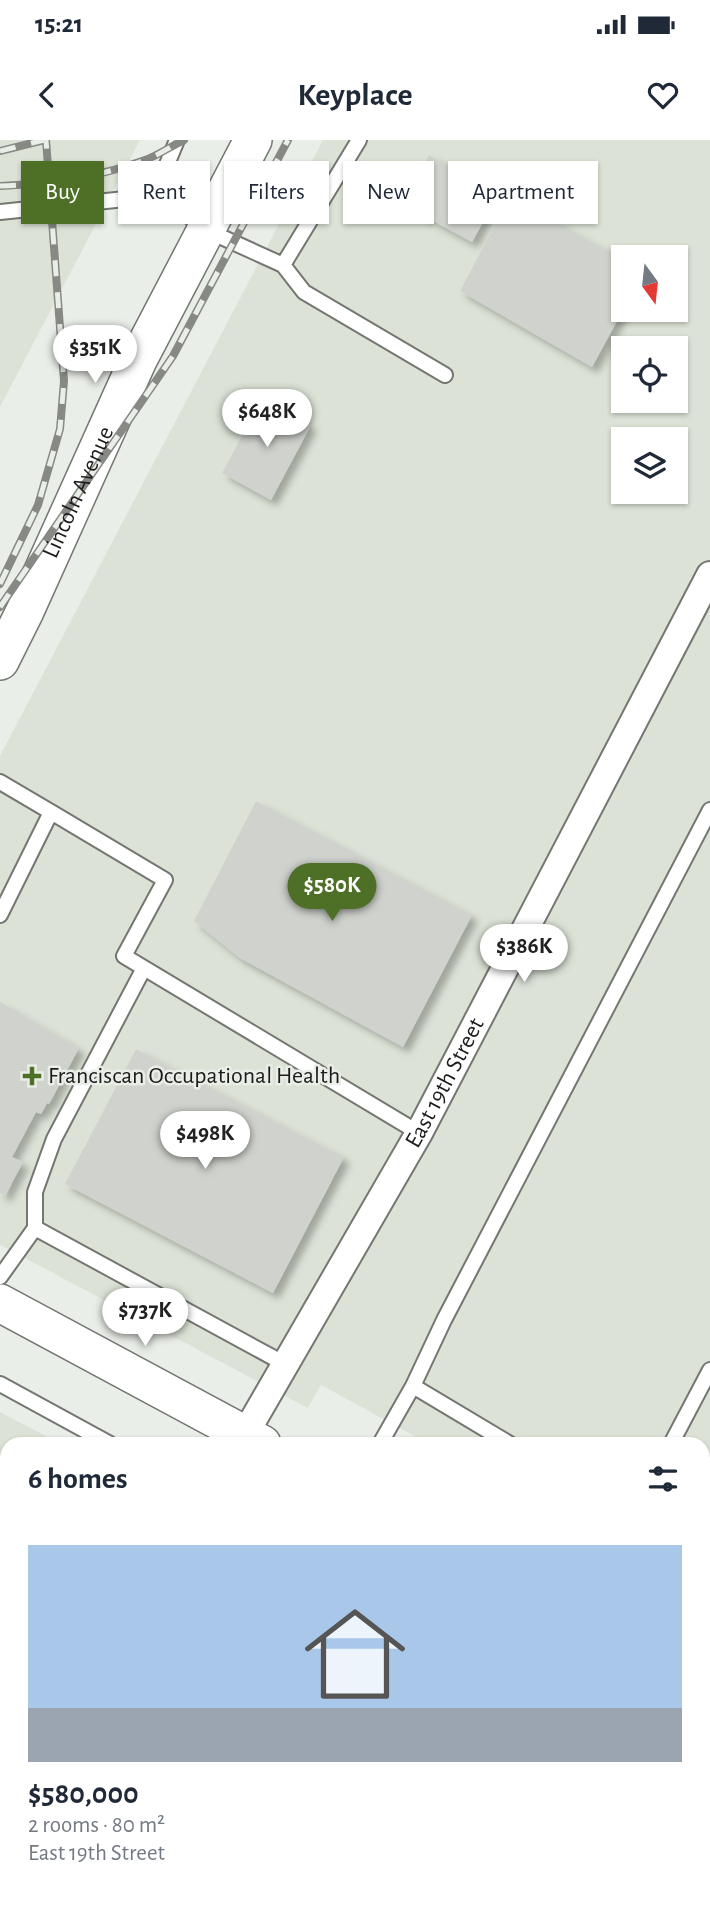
<!DOCTYPE html>
<html lang="en">
<head>
<meta charset="utf-8">
<style>
  :root { --surface:#fff; --page:#f2f2f3; --text:#1f2937; --muted:#747a83; --line:#e0e1e3; --accent:#4d6f26 }
  body { margin:0; font-family:"Alegreya Sans",sans-serif; background:var(--page); color:var(--text); height:100vh; display:flex; flex-direction:column; font-size:26px; white-space:nowrap }
  * { box-sizing:border-box; margin:0 }
  p { font-size:23px; color:var(--muted) }
  .icon { flex:none; width:38px; height:38px; fill:none; stroke:currentColor; stroke-width:2; stroke-linecap:round; stroke-linejoin:round }
  .map { position:relative; flex:1; overflow:hidden }
  .panel { position:absolute; left:0px; top:1297px; width:710px; height:471px; display:flex; flex-direction:column; background:var(--surface); border-radius:21px 21px 0 0; box-shadow:0 2px 5px #0004 }
  .panel>* { flex:none }
  .banner { position:absolute; left:21px; top:21px; width:668px; height:63px; display:flex; gap:14px }
  .needle { width:46px; rotate:165deg }
  .tools { position:absolute; left:611px; top:105px; display:grid; gap:14px }
  .tools a { display:grid; place-items:center; width:77px; height:77px; border-radius:0px; background:var(--surface); box-shadow:0 2px 5px #0004; font-size:35px }
  .price { position:absolute; translate:-50% -60px; padding:0 16px; border-radius:24px; background:#fff; color:#222; font-size:23px; line-height:46px; filter:drop-shadow(0 2px 4px #0008) }
  .price::after { content:''; position:absolute; left:50%; top:42px; width:21px; height:16px; margin-left:-10px; background:inherit; clip-path:polygon(0 0,100% 0,50% 100%) }
  .price.selected { background:var(--accent); color:#fff }
  ul { padding:0; list-style:none }
  li { display:grid; align-content:center; gap:14px; height:371px; padding:0 28px }
  li+li { border-top:2px solid var(--line) }
  li span { display:grid; place-items:center; height:217px; border-radius:0px; color:#555 }
  li>.icon { margin-inline-start:auto }
  span .icon { width:126px; height:126px; fill:#fffc; stroke-width:1 }
  li b { font-size:30px }
  h2 { display:flex; justify-content:space-between; align-items:center; height:84px; padding:0 28px; font-size:30px }
  .tag { padding:0 24px; border-radius:0px; background:var(--surface); box-shadow:0 2px 5px #0004; font-size:24px; line-height:63px }
  .tag.selected { background:var(--accent); color:#fff }
  .status { display:flex; justify-content:space-between; align-items:center; height:49px; padding:0 35px; background:var(--surface); direction:ltr }
  .status svg { height:19px; fill:currentColor }
  header { display:flex; justify-content:space-between; align-items:center; height:91px; padding:0 28px; background:var(--surface); font-size:32px; font-weight:700 }
  .map>svg:first-child { display:block }
  .built { fill:#dce3d6; fill-rule:evenodd }
  .building { fill:#d0d3cd; filter:url(#shadow) }
  .lines { fill:none; stroke-linecap:round; stroke-linejoin:round }
  .lane-casing { stroke:#747771; stroke-width:18 }
  .street-casing { stroke:#747771; stroke-width:30 }
  .secondary-casing { stroke:#747771; stroke-width:40 }
  .lane { stroke:#fff; stroke-width:14 }
  .street { stroke:#fff; stroke-width:26 }
  .secondary { stroke:#fff; stroke-width:37 }
  .rail-casing { stroke:#878985; stroke-width:8 }
  .rail { stroke:#eaeee8; stroke-width:5; stroke-dasharray:16; stroke-linecap:butt }
  .poi-dot { fill:#4d6f26; stroke:#eaeee8; stroke-width:2.5 }
  .labels { text-anchor:middle; dominant-baseline:central; stroke-width:5; stroke-linejoin:round; paint-order:stroke }
  .street-label { font-size:24px; fill:#1c1d1b; stroke:#eaeee8 }
  .poi-label { font-size:24px; fill:#1c1d1b; stroke:#eaeee8; text-anchor:start }
</style>
</head>
<body>
<div class="status"><b>15:21</b><svg viewBox="0 0 49 12"><path d="M0 12V9h3v3zM5 12V6h3v6zM10 12V3h3v9zM15 12V0h3v12zM26 1h20v11H26zM47 4h2v5h-2z"/></svg></div>
<header><svg class="icon" aria-label="back" viewBox="0 0 24 24"><path d="M15 5l-7 7 7 7"/></svg>Keyplace<svg class="icon" aria-label="heart" viewBox="0 0 24 24"><path d="M12 20l-8-8c-3-5 5-10 8-4 3-6 11-1 8 4z"/></svg></header>
<div class="map">
<svg width="710" height="1766" viewBox="0 0 710 1766">
  <defs>
    <filter id="shadow"><feDropShadow dx="6" dy="6" stdDeviation="3.5" flood-color="#0004"/></filter>
  </defs>
  <rect width="100%" height="100%" fill="#eaeee8"/>
  <!-- built -->
  <path class="built" d="M0,0H140L0,267Z
    M323,0H710V1456L704,1453V1304H429L321,1245L308,1268L0,1105V616ZM623,117H676V170H623ZM623,208H676V261H623ZM623,299H676V352H623Z
    M0,1272L61,1304H7V1760L440,1761L437,1766H0Z
    M704,1641L710,1644V1766H469L472,1760H704Z"/>
  <!-- building -->
  <path class="building" d="M429,15L499,53L472,102L402,64Z
    M510,56L623,120V170L592,227L460,151Z
    M262,259L311,285L271,360L222,333Z
    M256,661L472,775L403,907L240,818L194,781Z
    M0,862L79,908L49,964L47,963L41,974L36,972L12,1017L23,1022L5,1056L0,1053Z
    M136,909L344,1017L273,1153L65,1044Z"/>
  <g class="lines">
    <!-- lane casing -->
    <g class="lane-casing">
      <path id="lane" d="M154,56L177,0
        M0,72L154,56L168,59L206,90L283,125L359,0
        M283,125L304,152L445,235
        M0,642L51,672
        M0,775L51,672L165,740L124,816L419,993
        M35,1088L285,1224
        M0,1137L35,1088V1052L54,999L144,828
        M0,1244L110,1304
        M413,1246L444,1180L710,670
        M380,1304L413,1246L510,1304
        M671,1304L710,1230
        M0,1341L7,1344
        M704,1415L710,1419
        M704,1473L710,1459
        M0,1555L7,1559
        M0,1712L7,1716
        M0,1754L7,1749
        M149,1766L152,1760
        M268,1766L272,1760
        M391,1766L394,1760"/>
    </g>
    <!-- street casing -->
    <g class="street-casing">
      <g id="street">
        <path id="s1" d="M245,1294L419,993L710,435"/>
      </g>
    </g>
    <!-- secondary casing -->
    <g class="secondary-casing">
      <g id="secondary">
        <path id="s2" d="M0,521L25,471L138,220L253,0"/>
        <path d="M0,1163L262,1304"/>
        <path d="M704,1540L710,1544"/>
      </g>
    </g>
    <!-- lane -->
    <use href="#lane" class="lane"/>
    <!-- street -->
    <use href="#street" class="street"/>
    <!-- secondary -->
    <use href="#secondary" class="secondary"/>
    <!-- rail casing -->
    <g class="rail-casing">
      <path id="rail" d="M0,11L44,0
        M0,46C49,44 99,37 145,20C159,15 171,6 184,0
        M0,444L38,365L60,289L64,241L46,0
        M0,467L173,216L288,0"/>
    </g>
    <!-- rail -->
    <use href="#rail" class="rail"/>
  </g>
  <!-- markers -->
  <path class="poi-dot" d="M28.5 925.5h7v7h7v7h-7v7h-7v-7h-7v-7h7z"/>
  <g class="labels">
    <!-- street labels -->
    <g class="street-label">
      <text stroke="none"><textPath href="#s2" startOffset="186">Lincoln Avenue</textPath></text>
      <text stroke="none"><textPath href="#s1" startOffset="404">East 19th Street</textPath></text>
    </g>
    <!-- poi labels -->
    <g class="poi-label">
      <text x="48" y="936">Franciscan Occupational Health</text>
    </g>
  </g>
</svg>
<div class="tools">
<a><svg class="needle" viewBox="-14 -14 28 28"><path d="M0-13l5 13h-10z" fill="#e53935"/><path d="M0 13l5-13h-10z" fill="#747a83"/></svg></a>
<a><svg class="icon" aria-label="locate" viewBox="0 0 24 24"><circle cx="12" cy="12" r="6"/><path d="M12 2v4M12 18v4M2 12h4M18 12h4"/></svg></a>
<a><svg class="icon" aria-label="layers" viewBox="0 0 24 24"><path d="M12 4l9 5-9 5-9-5zM3 14l9 5 9-5"/></svg></a>
</div>
<b class="price" style="left:95px;top:245px">$351K</b>
<b class="price" style="left:267px;top:309px">$648K</b>
<b class="price selected" style="left:332px;top:783px">$580K</b>
<b class="price" style="left:524px;top:844px">$386K</b>
<b class="price" style="left:205px;top:1031px">$498K</b>
<b class="price" style="left:145px;top:1208px">$737K</b>
<div class="banner">
<a class="tag selected">Buy</a>
<a class="tag">Rent</a>
<a class="tag">Filters</a>
<a class="tag">New</a>
<a class="tag">Apartment</a>
</div>
<section class="panel">
<h2>6 homes<svg class="icon" aria-label="filters" viewBox="0 0 24 24"><path d="M4 7h16M4 17h16"/><circle cx="9" cy="7" r="2"/><circle cx="15" cy="17" r="2"/></svg></h2>
<ul>
<li><span style="background:linear-gradient(#a9c7e8 75%,#9aa5b1 0)"><svg class="icon" aria-label="home" viewBox="0 0 24 24"><path d="M3 11l9-7 9 7M6 9v11h12V9"/></svg></span><div><b>$580,000</b><p>2 rooms · 80 m²</p><p>East 19th Street</p></div></li>
</ul>
</section>
</div>
</body>
</html>
